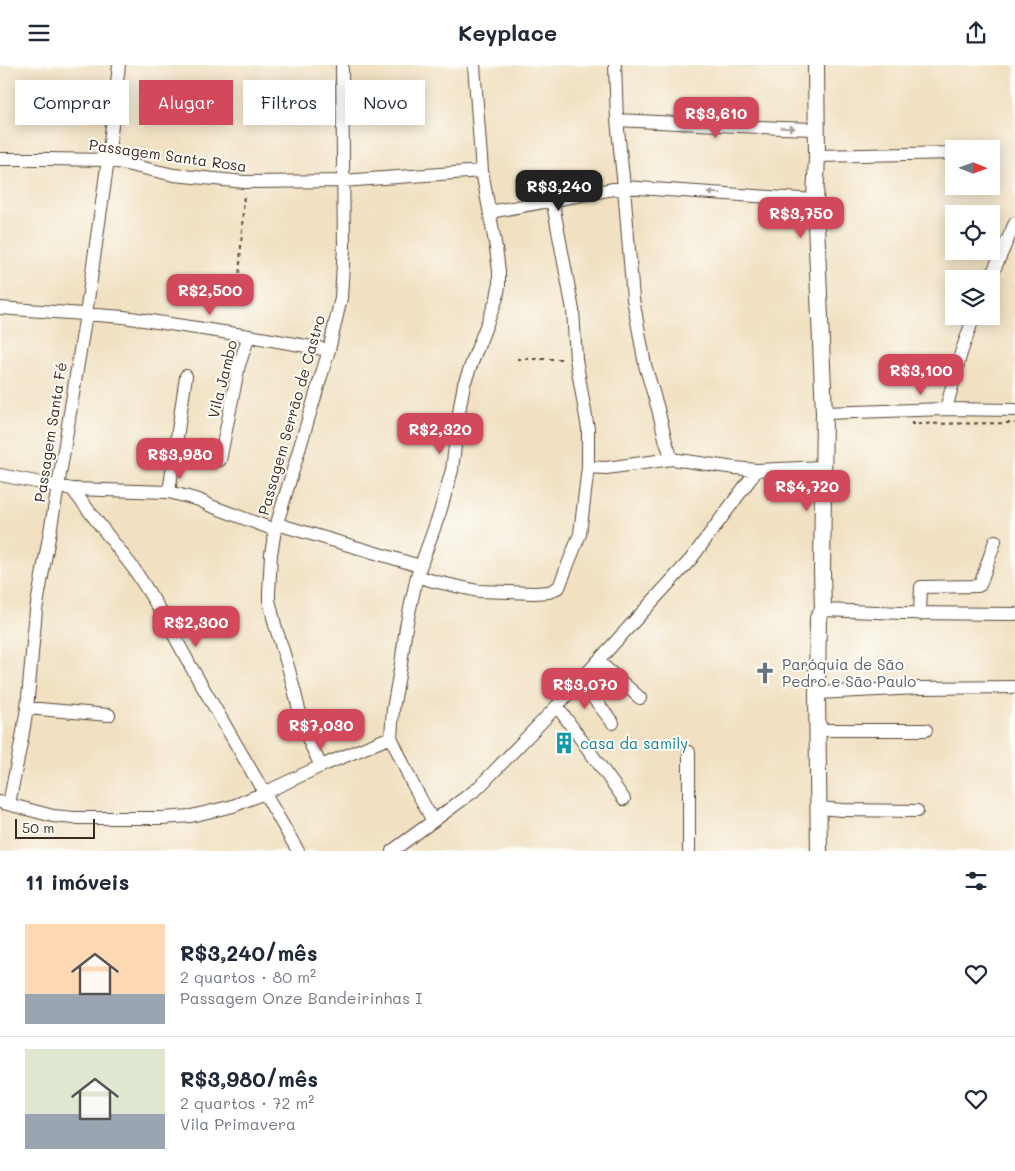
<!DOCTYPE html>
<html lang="pt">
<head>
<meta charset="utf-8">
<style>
  :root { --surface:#fff; --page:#f2f2f3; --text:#1f2937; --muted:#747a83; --line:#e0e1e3; --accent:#d1495b }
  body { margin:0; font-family:Mali,sans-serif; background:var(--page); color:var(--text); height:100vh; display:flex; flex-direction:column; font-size:19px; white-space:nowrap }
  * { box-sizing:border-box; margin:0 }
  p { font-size:16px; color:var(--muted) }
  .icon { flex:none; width:28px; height:28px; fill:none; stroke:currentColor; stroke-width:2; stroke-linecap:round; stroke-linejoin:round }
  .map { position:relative; height:786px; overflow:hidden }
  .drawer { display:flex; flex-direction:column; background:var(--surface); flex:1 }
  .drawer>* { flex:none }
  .top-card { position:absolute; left:15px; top:15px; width:500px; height:45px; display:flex; gap:10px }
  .needle { width:32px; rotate:91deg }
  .controls { position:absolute; left:945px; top:75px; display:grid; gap:10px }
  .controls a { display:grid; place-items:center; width:55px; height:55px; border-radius:0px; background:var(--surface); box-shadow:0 2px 12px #0003; font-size:25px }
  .scale { position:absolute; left:15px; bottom:12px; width:80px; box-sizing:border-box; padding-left:5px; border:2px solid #3b2a1e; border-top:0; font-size:14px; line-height:18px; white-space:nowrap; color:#3b2a1e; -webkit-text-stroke:4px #fdfcf7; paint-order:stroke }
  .price { position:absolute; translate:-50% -42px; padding:0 11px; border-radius:10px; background:var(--accent); color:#fff; font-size:16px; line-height:32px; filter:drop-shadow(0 1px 2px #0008) }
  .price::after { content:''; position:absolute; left:50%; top:30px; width:15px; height:11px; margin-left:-8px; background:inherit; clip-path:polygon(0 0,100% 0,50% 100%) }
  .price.selected { background:#222; color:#fff }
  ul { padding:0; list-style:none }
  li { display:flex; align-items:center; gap:15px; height:125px; padding:0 25px }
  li+li { border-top:1px solid var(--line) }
  li span { display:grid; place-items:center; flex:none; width:140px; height:100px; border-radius:0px; color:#555 }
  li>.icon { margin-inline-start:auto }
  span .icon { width:60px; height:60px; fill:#fffc; stroke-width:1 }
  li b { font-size:21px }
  h2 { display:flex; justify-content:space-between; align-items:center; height:60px; padding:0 25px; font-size:21px }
  .tag { padding:0 18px; border-radius:0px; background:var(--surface); box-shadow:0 2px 12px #0003; font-size:18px; line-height:45px }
  .tag.selected { background:var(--accent); color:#fff }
  header { display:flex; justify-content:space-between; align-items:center; height:65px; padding:0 25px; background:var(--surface); font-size:22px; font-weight:700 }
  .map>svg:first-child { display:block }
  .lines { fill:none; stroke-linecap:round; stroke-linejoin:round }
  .minor-casing { stroke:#564537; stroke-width:14 }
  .major-casing { stroke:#564537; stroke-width:18 }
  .path { stroke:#564537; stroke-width:2; stroke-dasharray:4 4; stroke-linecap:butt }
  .minor { stroke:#fff; stroke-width:12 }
  .major { stroke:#fff; stroke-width:16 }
  .oneway { fill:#a79f9a }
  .labels { text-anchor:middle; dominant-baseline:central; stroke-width:4; stroke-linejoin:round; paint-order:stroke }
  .street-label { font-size:15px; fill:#3b2a1e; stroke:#fdfcf7 }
  .worship-label { font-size:15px; fill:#5b616d; stroke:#fdfcf7; text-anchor:start }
  .culture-label { font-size:15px; fill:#0d838f; stroke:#fdfcf7; text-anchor:start }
</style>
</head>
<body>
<header><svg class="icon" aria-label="menu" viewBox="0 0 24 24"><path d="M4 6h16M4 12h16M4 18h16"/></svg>Keyplace<svg class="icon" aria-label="share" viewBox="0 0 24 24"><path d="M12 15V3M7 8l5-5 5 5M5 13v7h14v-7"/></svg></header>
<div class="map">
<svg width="1015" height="786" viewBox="0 0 1015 786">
  <rect width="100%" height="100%" fill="#fdfcf7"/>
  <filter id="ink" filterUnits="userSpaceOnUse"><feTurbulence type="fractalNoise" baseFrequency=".02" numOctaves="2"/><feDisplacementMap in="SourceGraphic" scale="10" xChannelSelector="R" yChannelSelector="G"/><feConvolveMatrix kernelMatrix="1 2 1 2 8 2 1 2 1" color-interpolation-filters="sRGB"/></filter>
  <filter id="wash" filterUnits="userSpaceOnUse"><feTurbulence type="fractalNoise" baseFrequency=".0096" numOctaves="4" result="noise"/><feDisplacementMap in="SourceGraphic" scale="20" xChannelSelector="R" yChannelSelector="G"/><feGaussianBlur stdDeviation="1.12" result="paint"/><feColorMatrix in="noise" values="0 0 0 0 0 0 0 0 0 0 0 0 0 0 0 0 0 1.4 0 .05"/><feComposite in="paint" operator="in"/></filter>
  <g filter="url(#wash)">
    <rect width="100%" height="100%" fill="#f1e1c2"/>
  </g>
  <g filter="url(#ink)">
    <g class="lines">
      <!-- minor casing -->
      <g class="minor-casing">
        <path id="minor" d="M615,0L617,55L624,122L633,234L645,300L658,344L666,377L672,394
          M617,55L782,63L816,64
          M817,91L954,88
          M0,94H49L108,95L174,110L245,117L342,116L482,106
          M490,147L624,122L815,135
          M990,214L1015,158
          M0,243L124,252L249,271L329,285
          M946,344L961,288L974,251
          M824,348L946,344L1015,345
          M220,395L239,300L249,271
          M588,402L606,403L672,394L735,403L757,405L823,402
          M0,410L72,424L134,504L162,548L190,600L298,786
          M72,424L169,427L199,435L211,441L275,465
          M169,427L186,311
          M277,459L420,501
          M417,511L433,516L478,526L534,528L549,527L559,522L580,469L588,402V364L576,294L573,245L552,134
          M823,545L903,548L1015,549
          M920,549L921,522L978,521L980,520L995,476
          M598,596L640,633
          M579,615L613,658
          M817,628L919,623L1015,622
          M557,641L624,734
          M27,643L109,650
          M818,665H926
          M321,701L309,676L302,656L289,605L275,560L269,535V528L271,489L275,465L329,285L341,233L344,182L342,0
          M0,737L53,751L74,753H162L191,751L233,741L264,728L321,701L391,672
          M9,739L22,673L27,643L36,545L58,422L86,249L108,95L119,0
          M819,743L842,745L917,746
          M433,756L411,716L391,672L393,644L401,599L406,562L417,511L440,447L452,405L460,341L464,319L476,287L497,233L499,221V206L496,183L482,106L474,0
          M392,786L447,746L478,723L557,641L691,494L757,405
          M689,786V687"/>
      </g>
      <!-- major casing -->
      <g class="major-casing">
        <path id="major" d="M816,0L817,91L815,135L824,348L822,506L823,545L818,553L817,628L819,786"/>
      </g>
      <!-- path -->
      <path class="path" d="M239,216L244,128
        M517,294H564
        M912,357V359L1015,358"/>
      <!-- minor -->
      <use href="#minor" class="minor"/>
      <!-- major -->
      <use href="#major" class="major"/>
    </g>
    <!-- one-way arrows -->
    <defs><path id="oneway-solid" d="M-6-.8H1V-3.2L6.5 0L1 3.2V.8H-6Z" transform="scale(1.25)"/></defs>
    <g class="oneway">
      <use href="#oneway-solid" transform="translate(788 63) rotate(1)"/>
      <use href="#oneway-solid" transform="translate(714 128) rotate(-176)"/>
    </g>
  </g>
  <!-- icons -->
  <defs>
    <g id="church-bare" transform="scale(1.725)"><path d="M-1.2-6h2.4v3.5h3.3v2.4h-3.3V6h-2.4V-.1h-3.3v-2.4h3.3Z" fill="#6b7280" stroke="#fdfcf7" stroke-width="2.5" paint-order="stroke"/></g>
    <g id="building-bare" transform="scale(1.725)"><path d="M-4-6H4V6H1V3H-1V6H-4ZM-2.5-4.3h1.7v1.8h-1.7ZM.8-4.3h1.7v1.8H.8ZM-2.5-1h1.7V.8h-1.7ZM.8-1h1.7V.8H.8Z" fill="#0f9aa8" stroke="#fdfcf7" stroke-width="2.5" paint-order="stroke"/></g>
  </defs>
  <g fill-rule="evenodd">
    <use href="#church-bare" x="765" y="608"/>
    <use href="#building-bare" x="564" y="678"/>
  </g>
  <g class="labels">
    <!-- street labels -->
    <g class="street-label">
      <text transform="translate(168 90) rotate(8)">Passagem Santa Rosa</text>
      <text transform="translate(222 314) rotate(-76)">Vila Jambo</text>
      <text transform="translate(291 350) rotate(-74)">Passagem Serrão de Castro</text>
      <text transform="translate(50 367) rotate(-81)">Passagem Santa Fé</text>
    </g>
    <!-- worship labels -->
    <g class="worship-label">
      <text x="782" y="599">Paróquia de São<tspan x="782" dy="17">Pedro e São Paulo</tspan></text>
    </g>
    <!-- culture labels -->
    <g class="culture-label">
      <text x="580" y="678">casa da samily</text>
    </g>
  </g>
</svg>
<div class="controls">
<a><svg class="needle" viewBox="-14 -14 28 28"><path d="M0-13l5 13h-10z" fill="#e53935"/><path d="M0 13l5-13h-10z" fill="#747a83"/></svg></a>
<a><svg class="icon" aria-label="locate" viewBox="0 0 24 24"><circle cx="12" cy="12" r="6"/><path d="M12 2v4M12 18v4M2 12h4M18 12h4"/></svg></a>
<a><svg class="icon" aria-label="layers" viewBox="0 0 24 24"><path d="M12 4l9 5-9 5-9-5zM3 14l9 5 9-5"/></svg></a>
</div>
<div class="scale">50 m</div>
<b class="price" style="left:716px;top:74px">R$3,610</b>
<b class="price selected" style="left:559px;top:147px">R$3,240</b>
<b class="price" style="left:801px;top:174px">R$3,750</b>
<b class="price" style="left:210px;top:251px">R$2,500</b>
<b class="price" style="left:921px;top:331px">R$3,100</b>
<b class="price" style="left:440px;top:390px">R$2,320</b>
<b class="price" style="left:180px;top:415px">R$3,980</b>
<b class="price" style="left:807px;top:447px">R$4,720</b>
<b class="price" style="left:196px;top:583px">R$2,300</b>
<b class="price" style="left:585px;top:645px">R$3,070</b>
<b class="price" style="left:321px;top:686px">R$7,030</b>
<div class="top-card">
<a class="tag">Comprar</a>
<a class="tag selected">Alugar</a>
<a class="tag">Filtros</a>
<a class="tag">Novo</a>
</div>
</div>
<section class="drawer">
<h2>11 imóveis<svg class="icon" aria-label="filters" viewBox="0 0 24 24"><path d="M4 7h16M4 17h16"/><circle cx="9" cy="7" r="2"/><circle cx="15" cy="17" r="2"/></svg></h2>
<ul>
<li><span style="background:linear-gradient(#ffd9b3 70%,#9aa5b1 0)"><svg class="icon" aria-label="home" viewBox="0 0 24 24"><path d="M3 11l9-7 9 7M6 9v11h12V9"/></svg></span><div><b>R$3,240/mês</b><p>2 quartos · 80 m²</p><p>Passagem Onze Bandeirinhas I</p></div><svg class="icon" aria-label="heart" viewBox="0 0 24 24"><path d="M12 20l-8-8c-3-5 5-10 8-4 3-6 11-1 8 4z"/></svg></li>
<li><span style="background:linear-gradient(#dfe7d0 65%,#9aa5b1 0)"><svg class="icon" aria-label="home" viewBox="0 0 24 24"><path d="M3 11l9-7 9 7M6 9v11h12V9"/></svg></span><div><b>R$3,980/mês</b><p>2 quartos · 72 m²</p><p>Vila Primavera</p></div><svg class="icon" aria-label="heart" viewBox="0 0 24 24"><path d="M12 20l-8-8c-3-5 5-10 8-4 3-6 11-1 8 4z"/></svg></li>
</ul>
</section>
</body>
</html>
